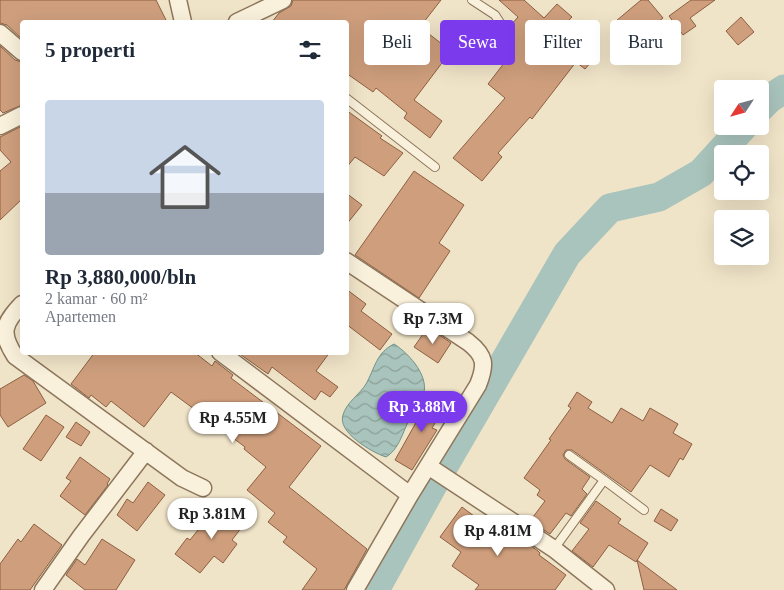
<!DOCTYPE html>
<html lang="id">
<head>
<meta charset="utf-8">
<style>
  :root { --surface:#fff; --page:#f2f2f3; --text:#1f2937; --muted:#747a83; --line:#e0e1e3; --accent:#7c3aed }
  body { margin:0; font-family:Georgia,serif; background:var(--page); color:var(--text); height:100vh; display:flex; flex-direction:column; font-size:19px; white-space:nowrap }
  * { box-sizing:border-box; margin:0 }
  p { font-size:16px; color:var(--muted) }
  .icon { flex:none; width:28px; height:28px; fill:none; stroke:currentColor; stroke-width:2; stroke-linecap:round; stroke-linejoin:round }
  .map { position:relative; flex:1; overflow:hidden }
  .panel { position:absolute; left:20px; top:20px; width:329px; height:335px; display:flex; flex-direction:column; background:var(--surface); border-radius:5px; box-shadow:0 5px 20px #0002 }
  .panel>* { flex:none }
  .hud { position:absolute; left:364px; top:20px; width:345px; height:45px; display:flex; gap:10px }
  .needle { width:32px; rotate:234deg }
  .buttons { position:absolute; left:714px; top:80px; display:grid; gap:10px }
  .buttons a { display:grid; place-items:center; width:55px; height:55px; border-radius:5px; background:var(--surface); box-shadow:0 5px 20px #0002; font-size:25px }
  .price { position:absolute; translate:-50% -42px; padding:0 11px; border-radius:18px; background:#fff; color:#222; font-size:16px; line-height:32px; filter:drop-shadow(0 1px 2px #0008) }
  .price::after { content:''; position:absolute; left:50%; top:30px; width:15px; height:11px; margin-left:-8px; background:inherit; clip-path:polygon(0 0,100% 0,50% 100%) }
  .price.current { background:var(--accent); color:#fff }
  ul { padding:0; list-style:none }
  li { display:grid; align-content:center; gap:10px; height:265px; padding:0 25px }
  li+li { border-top:1px solid var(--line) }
  li span { display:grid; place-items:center; height:155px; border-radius:5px; color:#555 }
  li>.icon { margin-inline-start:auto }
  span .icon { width:90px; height:90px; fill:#fffc; stroke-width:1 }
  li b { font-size:21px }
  h2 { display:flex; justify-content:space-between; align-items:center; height:60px; padding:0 25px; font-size:21px }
  .tag { padding:0 18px; border-radius:5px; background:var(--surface); box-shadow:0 5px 20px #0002; font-size:18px; line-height:45px }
  .tag.current { background:var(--accent); color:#fff }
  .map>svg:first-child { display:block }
  .water { fill:url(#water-waves); stroke:#6f938a }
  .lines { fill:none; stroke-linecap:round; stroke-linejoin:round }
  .river { stroke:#a9c4bc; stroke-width:29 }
  .building { fill:#cf9f7d; stroke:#8d5f41 }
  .service-casing { stroke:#8d765c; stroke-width:10 }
  .minor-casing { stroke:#8d765c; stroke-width:19 }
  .service { stroke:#faf1dc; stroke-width:8 }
  .minor { stroke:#faf1dc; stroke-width:16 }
</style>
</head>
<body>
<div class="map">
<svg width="784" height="590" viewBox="0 0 784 590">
  <defs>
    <pattern id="water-waves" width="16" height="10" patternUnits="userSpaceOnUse" patternTransform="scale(1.25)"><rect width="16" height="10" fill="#a9c4bc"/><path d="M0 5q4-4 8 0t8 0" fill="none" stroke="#8ba098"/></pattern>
  </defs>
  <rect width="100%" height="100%" fill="#f0e4c8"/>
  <!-- water -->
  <path class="water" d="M394,344C410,354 432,379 422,398C418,407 412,413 408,422C402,435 398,450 386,457C371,452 337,432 343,415C346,403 360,394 366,384C375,368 376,353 394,344Z"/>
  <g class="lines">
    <!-- river -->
    <path class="river" d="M760,108L769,99L784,89
      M375,590L434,483L567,254L610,208L659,197L701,173L744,126"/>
  </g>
  <!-- building -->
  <path class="building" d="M0,0H156L167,22H22V39L7,25L0,23Z
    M293,0H441L420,27L451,51L414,100L442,121L430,138L404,118L407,113L376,88L373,92L346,73V22H272L279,13L291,6Z
    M499,0H524L544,18L557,4L572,17L567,22L600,52L585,69L576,62L532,119L530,117L498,153L502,157L482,181L453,158L505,98L488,84L508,58L494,44L502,36L508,41L513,38L514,34L509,27L518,17Z
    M641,0H648L663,18L633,42L616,21Z
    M691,0H715L690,18L696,26L683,35L669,16Z
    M741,17L754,32L738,45L726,31Z
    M0,46L15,60L22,62V105L3,113L0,110Z
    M346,110L382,136L380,138L403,153L384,176L355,157L346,168Z
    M22,126V199L0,220V171L11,162L0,150V137Z
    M414,171L464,205L439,243L450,251L419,298L355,255Z
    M346,193L362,205L346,225Z
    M346,289L366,304L361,311L392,334L380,350L346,324Z
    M428,327L451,343L438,363L414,347Z
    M95,352H194L212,366L215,361L233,375L231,378L321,446L289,487L367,549L344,590H302L317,569L283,542L287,537L268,522L275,513L247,490L266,467L244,449L245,447L209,420L171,392L144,427L111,401L106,407L91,395L89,398L71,384Z
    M237,352H330L316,371L338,387L330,397L321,391L315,400L272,367L268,374Z
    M24,375L33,381L46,403L8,427L0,415V389Z
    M438,392L450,399L432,428L437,430L412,470L395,460L418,419L421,421Z
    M577,392L592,402L588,408L612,423L621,408L643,421L650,408L678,424L673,433L692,444L683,460L680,458L669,477L650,465L631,492L572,450H566L563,455L565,459L590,477L582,489L587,494L571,516L566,513L550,534L530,521L545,501L537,495L540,490L524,478L551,440L549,439L571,408L568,406Z
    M46,415L64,427L41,461L23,449Z
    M76,422L90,432L81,446L66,437Z
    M80,457L110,479L107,484L108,485L85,515L60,496L71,481L66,478Z
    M148,482L165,495L137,531L117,515L127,499L133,503Z
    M596,501L621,519L618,523L648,543L636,562L609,545L593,567L572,551L589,529L580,523Z
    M221,505L245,523L232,540L237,544L223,563L214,556L200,573L175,554L187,538L190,540L206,520L208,521Z
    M462,507L486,525L490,520L509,534L511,532L538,551L540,553L539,555L566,575L555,590H475L479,585L452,566L461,552L440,537Z
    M661,509L678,520L671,531L654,521Z
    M34,524L62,545L30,590H0V564L18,539L21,542Z
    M102,539L135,560L116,590H85L66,575L77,559L85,565Z
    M637,560L677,590H644Z"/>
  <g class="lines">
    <!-- service casing -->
    <g class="service-casing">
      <path id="service" d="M472,0L495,15L508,35
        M346,98L435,167
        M569,455L604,480
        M554,549L604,480L644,510"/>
    </g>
    <!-- minor casing -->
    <g class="minor-casing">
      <path id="minor" d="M178,0L183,22
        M237,22L283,0
        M0,33L22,52
        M0,126L22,115
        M346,261L468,342C486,356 486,365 478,385L410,495L355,590
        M22,304C3,324 0,333 15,356L182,478L203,488
        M220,352L410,495
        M428,466L554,549L606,590
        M43,590L81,536L146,451"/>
    </g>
    <!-- service -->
    <use href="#service" class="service"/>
    <!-- minor -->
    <use href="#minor" class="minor"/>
  </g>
</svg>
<div class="buttons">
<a><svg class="needle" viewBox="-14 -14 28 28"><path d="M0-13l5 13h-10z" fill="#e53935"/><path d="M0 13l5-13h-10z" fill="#747a83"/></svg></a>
<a><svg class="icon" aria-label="locate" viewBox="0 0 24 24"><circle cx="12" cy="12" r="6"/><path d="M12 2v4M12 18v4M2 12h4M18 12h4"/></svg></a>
<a><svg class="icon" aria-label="layers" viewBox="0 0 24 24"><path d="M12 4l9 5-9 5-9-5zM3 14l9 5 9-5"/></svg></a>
</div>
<b class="price" style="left:433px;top:345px">Rp 7.3M</b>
<b class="price current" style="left:422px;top:433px">Rp 3.88M</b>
<b class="price" style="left:233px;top:444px">Rp 4.55M</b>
<b class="price" style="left:212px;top:540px">Rp 3.81M</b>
<b class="price" style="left:498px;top:557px">Rp 4.81M</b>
<div class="hud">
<a class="tag">Beli</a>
<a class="tag current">Sewa</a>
<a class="tag">Filter</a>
<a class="tag">Baru</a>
</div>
<section class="panel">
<h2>5 properti<svg class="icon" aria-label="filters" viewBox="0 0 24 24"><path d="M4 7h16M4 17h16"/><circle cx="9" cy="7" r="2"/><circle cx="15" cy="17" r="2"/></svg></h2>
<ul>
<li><span style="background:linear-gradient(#c9d6e8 60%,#9aa5b1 0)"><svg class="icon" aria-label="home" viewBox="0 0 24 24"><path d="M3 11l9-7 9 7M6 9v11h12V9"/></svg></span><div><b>Rp 3,880,000/bln</b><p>2 kamar · 60 m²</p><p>Apartemen</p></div></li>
</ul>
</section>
</div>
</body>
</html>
